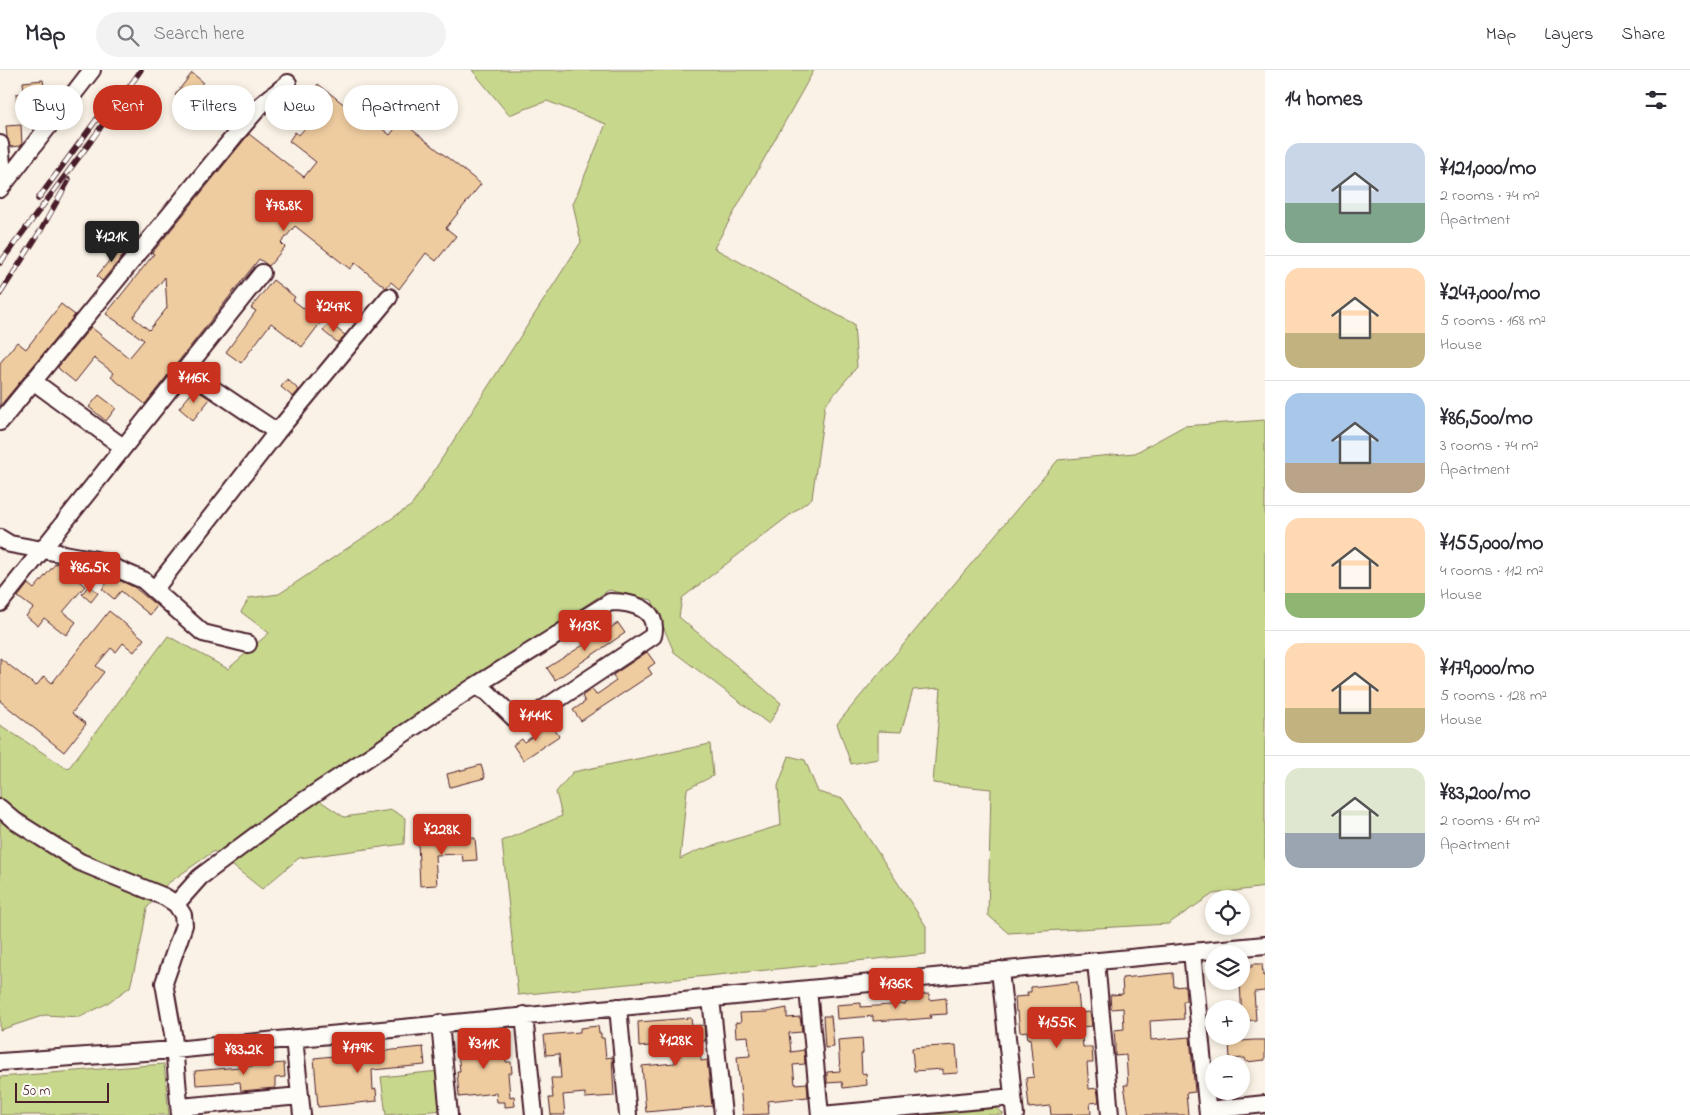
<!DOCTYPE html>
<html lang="en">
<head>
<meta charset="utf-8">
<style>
  :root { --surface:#fff; --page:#f2f2f3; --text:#2b2b33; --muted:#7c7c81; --line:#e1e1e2; --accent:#c8321e }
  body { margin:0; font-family:"Indie Flower",sans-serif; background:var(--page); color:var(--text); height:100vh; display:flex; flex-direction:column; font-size:19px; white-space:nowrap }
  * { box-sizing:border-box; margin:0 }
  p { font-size:16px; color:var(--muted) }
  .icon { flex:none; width:28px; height:28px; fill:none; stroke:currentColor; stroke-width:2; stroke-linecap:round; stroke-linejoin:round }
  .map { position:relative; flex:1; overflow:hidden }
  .details { display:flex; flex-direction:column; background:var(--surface); width:425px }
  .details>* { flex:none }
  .hud { position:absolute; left:15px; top:15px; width:475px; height:45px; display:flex; gap:10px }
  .buttons { position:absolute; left:1205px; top:820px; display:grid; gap:10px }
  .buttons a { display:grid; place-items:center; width:45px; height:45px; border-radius:50%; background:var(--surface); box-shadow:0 2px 8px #0003; font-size:25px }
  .scale { position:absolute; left:15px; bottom:12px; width:94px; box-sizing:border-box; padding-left:5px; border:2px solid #4a1f2b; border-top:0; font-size:14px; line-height:18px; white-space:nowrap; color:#4a1f2b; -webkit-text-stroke:4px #fdfcf7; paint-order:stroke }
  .price { position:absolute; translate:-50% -42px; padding:0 11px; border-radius:5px; background:var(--accent); color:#fff; font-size:16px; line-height:32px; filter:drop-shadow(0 1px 2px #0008) }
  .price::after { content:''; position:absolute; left:50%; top:30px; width:15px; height:11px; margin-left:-8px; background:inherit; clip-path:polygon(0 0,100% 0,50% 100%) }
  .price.current { background:#222; color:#fff }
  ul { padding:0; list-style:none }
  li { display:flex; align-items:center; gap:15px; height:125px; padding:0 20px }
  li+li { border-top:1px solid var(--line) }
  li span { display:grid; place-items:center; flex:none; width:140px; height:100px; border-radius:15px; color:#555 }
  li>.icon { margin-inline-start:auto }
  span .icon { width:60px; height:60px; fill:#fffc; stroke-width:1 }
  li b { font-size:21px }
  h2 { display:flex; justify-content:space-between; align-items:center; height:60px; padding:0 20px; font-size:21px }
  .chip { padding:0 18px; border-radius:22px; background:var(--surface); box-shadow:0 2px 8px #0003; font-size:18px; line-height:45px }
  .chip.current { background:var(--accent); color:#fff }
  header { display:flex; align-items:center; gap:30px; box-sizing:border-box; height:70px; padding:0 25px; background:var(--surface); border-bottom:1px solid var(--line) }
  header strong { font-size:24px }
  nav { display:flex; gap:28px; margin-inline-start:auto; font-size:18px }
  .search { width:350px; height:45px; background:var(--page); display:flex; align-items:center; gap:12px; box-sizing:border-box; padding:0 18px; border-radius:28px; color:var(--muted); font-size:19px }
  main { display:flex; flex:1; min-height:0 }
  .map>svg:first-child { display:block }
  .green { fill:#c7d88d; stroke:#887c5c }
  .building { fill:#efcca0; stroke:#4a1f2b; fill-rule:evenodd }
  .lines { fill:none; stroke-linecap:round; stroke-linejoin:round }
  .minor-casing { stroke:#4a1f2b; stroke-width:20 }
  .minor { stroke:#fdfcf7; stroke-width:16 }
  .rail-casing { stroke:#4a1f2b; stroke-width:5.5 }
  .rail { stroke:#fdfcf7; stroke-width:4; stroke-dasharray:11; stroke-linecap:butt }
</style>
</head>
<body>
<header>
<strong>Map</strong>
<div class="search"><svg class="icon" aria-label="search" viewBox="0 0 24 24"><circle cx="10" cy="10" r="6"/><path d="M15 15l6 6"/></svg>Search here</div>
<nav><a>Map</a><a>Layers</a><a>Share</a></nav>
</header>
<main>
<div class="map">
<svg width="1265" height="1045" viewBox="0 0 1265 1045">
  <rect width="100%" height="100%" fill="#faf2e6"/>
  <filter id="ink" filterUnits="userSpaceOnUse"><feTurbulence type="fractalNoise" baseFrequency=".02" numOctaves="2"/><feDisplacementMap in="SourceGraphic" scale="10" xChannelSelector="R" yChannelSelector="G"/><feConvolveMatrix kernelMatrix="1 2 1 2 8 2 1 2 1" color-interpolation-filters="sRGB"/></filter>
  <g filter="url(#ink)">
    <!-- green -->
    <path class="green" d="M472,0H814L714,178L854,254L857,297L825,335L812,428L682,528L679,547L781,633L769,654L674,582L652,530L609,520L304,720L344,747L392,740L405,748L404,774L299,788L262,819L214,781L167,814L147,838L141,872L130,917L106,934L80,947L45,945L0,960V655L68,699L168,566L228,599L269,563L241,542L249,528L279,524L412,435L581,172L573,134L606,54L547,31L509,45Z
      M1265,350V817L1213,824L1168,854L1008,863L988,845L991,719L933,713L941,618L913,620L901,662L878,661V689L851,694L837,654L1058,390L1135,383L1184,356Z
      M710,674L713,706L687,719L680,789L697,781L781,755L778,716L789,686L805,690L818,722L843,729L926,856V884L518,925L502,771L562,746L556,722L573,702Z
      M164,994L169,1045H0V1007Z
      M439,1001L444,1040L386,1045L381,1007Z
      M995,1037L1003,1043V1045H917Z"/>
    <!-- building -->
    <path class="building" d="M192,3L203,12L186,34L175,25Z
      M43,10L45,23H40L42,42L18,45L16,24L24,23L23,12Z
      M318,14L360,47L363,44L390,65L401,51L481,114L446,158L456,166L436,191L426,183L399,219L391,212L386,218L355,193L350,199L295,156L281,173L285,177L269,196L259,189L145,334L111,307L114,303L94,288L75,312L59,299L58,297L91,257L129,288L144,270L106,244L154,184L152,183L249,64L304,107L316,92L289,71L295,62L299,65L320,41L306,30ZM165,207L167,238L149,260L133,247Z
      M21,55L22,74L21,76L10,77L7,67L6,56Z
      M121,176L127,181L102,211L97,206Z
      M273,210L295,227L293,230L321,252L302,277L271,253L241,293L226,282L256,241L251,238Z
      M61,234L75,245L0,336V293L17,272L26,279Z
      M329,253L345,265L338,273L323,261Z
      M287,309L299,320L293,327L281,317Z
      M195,319L210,329L193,350L179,338Z
      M99,325L116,338L106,351L89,337Z
      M56,493L85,516L63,542L76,552L66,565L44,548L38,556L26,546L33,538L18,527L28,514L34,519Z
      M112,507L134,517L157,536L150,545L121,521L114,529L102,519Z
      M89,515L98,523L91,532L82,524Z
      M109,541L144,569L134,582L123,573L116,582L111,578L96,596L104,602L72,643L86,654L64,682L0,631V588L36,616L44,606L52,613Z
      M618,553L625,563L555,610L547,598Z
      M647,582L655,593L648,598L652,604L581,651L573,640L585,632L582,626L592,619L596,625L616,611L613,605Z
      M549,652L559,666L523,690L513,675L522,669L524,672L543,660L541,658Z
      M481,695L485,708L450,717L447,704Z
      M475,768L477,790L463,791L462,784L435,785L437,815L420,816L418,771Z
      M1252,894H1262L1263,906L1265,905V921L1254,922L1256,950L1242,951L1240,911H1241V898L1252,897Z
      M1173,903L1174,917L1185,916L1186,931H1183L1184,949L1150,951L1151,970L1190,967L1195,1022L1186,1023L1188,1045H1129L1124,1015H1128L1126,985L1115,986V973L1114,960L1124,959L1123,938L1111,939L1110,925L1123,924L1122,908Z
      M1077,912L1080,943L1090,942L1092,956L1081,957L1083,977H1092L1093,993H1087L1089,1019L1097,1018L1099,1032L1090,1033L1091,1044L1051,1045L1050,1036L1029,1038L1026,1008L1034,1007L1030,968L1028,969L1027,961L1020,962L1018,942H1016L1015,927L1028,926L1027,922H1031V917Z
      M929,924V930L946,928L947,944L930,945L931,948L907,950V949L873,951V946L837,949L836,935L861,933V937L906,934V932L909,931V929H916L915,925Z
      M787,938V948L800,947L802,962L789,963L791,982L804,980L805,994L793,995L795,1014L807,1013L808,1027L768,1031L769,1044L743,1045L737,987L750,986L748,966L736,967L735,953L741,952L740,943L767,942Z
      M823,946H831L834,977L825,978Z
      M691,948L692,956L704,955L705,971H699L701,991L707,990L712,1036L646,1042L642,996L675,993L673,974L639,977L638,952Z
      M598,956L599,963H601V968H604L606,988L612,987L614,1026L585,1028V1023L563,1025L565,1045H551L549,1028H553L551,1008H561L559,984L546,985L544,965L580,962V958Z
      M862,968L863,983L861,984L862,1004L866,1003L867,1015L843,1018L842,1012L827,1013V1002L840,1001L838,970Z
      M504,969L506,992H511L512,1003H508L510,1027L514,1026L515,1036L505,1037V1032H497L496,1023L459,1027L457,1001H460L457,972Z
      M1254,970H1265V990L1246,992L1245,988L1230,989L1229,972Z
      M956,975L958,1003L943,1004V999L914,1001L912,978Z
      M423,977L425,995L372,1000L373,1020L376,1019L377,1031L318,1037L314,988Z
      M284,993L285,1007L275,1008V1018L241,1021L240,1012L196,1015L195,1001Z"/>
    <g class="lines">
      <!-- minor casing -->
      <g class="minor-casing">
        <path id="minor" d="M0,74L4,114
          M0,119L92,0
          M185,300L277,362
          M33,311L123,377
          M0,352L236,64L261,35L288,13
          M0,468L10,474L97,490L143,510L203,563L248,574
          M154,520L277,362L389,227
          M0,533L262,203
          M0,738L15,751L80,792L165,827L176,834L183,845L184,855L164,913L173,964L180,1045
          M176,834L200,807L287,742L475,616L610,532C631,532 660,538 653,566L527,650L515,649L487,622L475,616
          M1192,882L1208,1045
          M1096,891L1110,1045
          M1000,900L1015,1045
          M808,919L820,1045
          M711,928L723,1045
          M618,937L628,1045
          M524,945L534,1045
          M440,953L449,1045
          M294,968L302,1045
          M0,992L174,980L1265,875
          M180,1037L300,1026
          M1208,1040L1265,1034
          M822,1045L1013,1027"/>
      </g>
      <!-- minor -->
      <use href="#minor" class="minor"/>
      <!-- rail casing -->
      <g class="rail-casing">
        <path id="rail" d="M38,129L105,38
          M0,193L91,71L141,0
          M0,224L41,160L69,110"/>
      </g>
      <!-- rail -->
      <use href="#rail" class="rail"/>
    </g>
  </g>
</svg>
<div class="buttons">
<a><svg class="icon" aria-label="locate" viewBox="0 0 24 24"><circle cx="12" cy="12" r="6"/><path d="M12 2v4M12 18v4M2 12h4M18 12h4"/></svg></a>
<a><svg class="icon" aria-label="layers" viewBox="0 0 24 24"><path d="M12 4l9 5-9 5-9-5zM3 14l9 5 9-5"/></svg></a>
<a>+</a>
<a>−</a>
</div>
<div class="scale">50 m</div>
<b class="price" style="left:284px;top:162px">¥78.8K</b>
<b class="price current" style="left:112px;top:193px">¥121K</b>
<b class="price" style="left:334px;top:263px">¥247K</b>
<b class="price" style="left:194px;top:334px">¥116K</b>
<b class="price" style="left:90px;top:524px">¥86.5K</b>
<b class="price" style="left:585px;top:582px">¥113K</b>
<b class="price" style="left:536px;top:672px">¥144K</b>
<b class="price" style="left:442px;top:786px">¥228K</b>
<b class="price" style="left:896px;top:940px">¥136K</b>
<b class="price" style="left:1057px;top:979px">¥155K</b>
<b class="price" style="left:676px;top:997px">¥128K</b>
<b class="price" style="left:484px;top:1000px">¥311K</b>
<b class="price" style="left:358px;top:1004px">¥179K</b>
<b class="price" style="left:244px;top:1006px">¥83.2K</b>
<div class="hud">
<a class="chip">Buy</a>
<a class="chip current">Rent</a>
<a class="chip">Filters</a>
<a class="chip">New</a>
<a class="chip">Apartment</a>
</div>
</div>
<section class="details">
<h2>14 homes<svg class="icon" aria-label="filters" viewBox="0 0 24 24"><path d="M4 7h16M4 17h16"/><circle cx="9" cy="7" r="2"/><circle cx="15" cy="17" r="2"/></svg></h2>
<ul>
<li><span style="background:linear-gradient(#c9d6e8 60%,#7fa58c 0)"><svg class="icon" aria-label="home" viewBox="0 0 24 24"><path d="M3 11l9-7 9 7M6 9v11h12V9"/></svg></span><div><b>¥121,000/mo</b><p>2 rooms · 74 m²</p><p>Apartment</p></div></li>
<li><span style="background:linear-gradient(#ffd9b3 65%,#c2b280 0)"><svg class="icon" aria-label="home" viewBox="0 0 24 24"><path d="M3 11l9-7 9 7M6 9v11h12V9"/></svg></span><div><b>¥247,000/mo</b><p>5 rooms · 168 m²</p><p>House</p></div></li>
<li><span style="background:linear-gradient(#a9c7e8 70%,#b9a48a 0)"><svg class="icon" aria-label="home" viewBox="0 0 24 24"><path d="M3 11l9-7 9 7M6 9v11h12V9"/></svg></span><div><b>¥86,500/mo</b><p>3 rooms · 74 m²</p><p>Apartment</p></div></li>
<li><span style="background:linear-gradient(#ffd9b3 75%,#8fb573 0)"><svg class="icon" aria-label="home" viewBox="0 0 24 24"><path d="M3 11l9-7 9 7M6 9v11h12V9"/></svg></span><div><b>¥155,000/mo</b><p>4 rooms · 112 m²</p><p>House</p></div></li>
<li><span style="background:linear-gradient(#ffd9b3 65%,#c2b280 0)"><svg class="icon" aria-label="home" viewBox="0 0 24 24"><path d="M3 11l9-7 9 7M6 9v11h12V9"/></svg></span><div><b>¥179,000/mo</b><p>5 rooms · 128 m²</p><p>House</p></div></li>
<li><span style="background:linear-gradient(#dfe7d0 65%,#9aa5b1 0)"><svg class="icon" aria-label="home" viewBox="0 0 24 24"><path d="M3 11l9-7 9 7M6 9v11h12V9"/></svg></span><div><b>¥83,200/mo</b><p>2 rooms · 64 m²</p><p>Apartment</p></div></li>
</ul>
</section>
</main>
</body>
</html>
